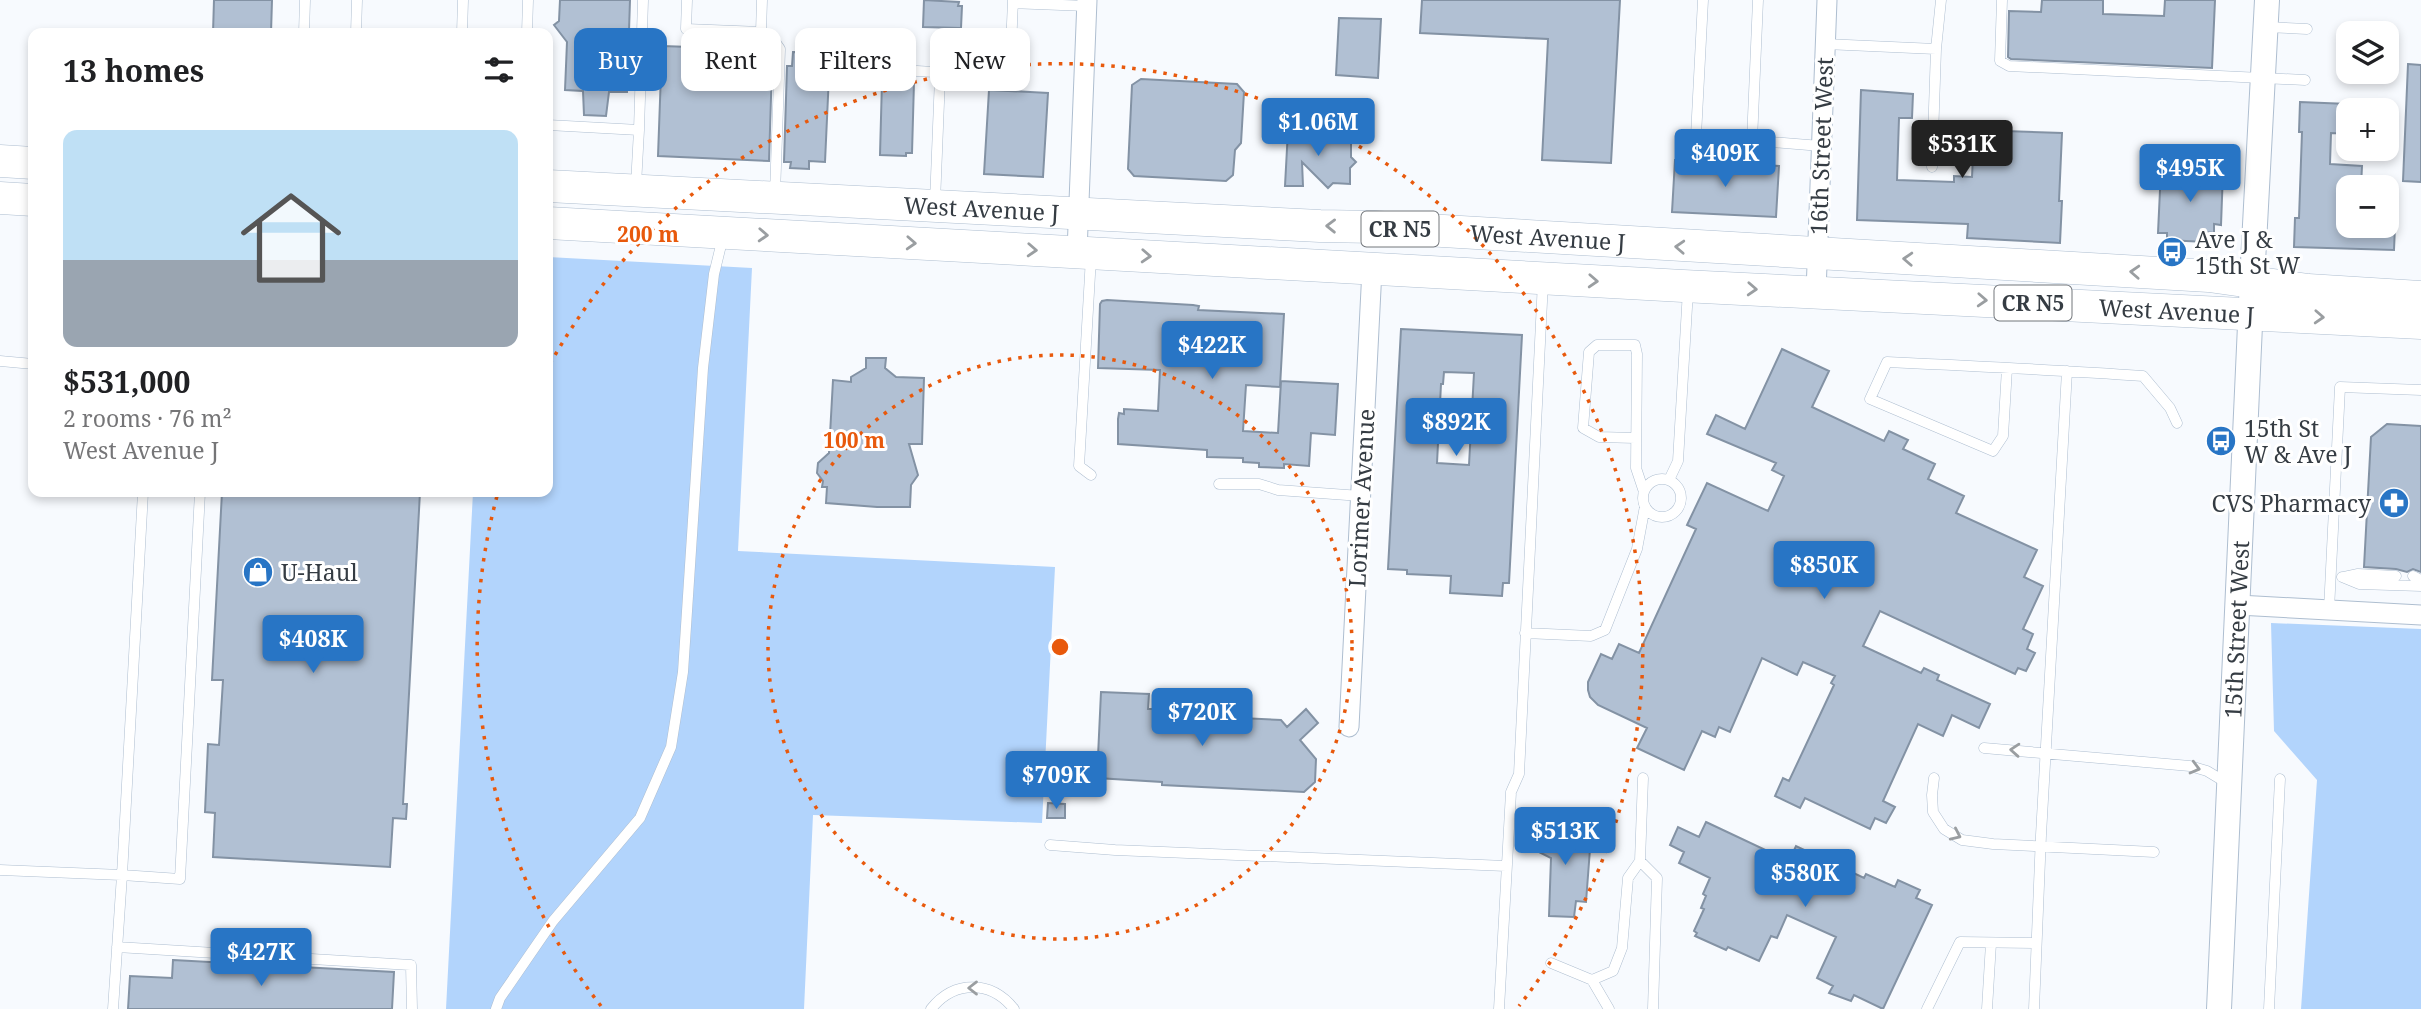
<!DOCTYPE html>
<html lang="en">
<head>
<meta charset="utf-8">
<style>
  :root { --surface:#fff; --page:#f2f2f2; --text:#202124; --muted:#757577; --line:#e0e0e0; --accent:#2875c5 }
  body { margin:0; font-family:"Noto Serif",serif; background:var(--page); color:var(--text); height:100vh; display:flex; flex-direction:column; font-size:26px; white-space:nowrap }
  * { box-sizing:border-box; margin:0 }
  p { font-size:23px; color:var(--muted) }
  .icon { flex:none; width:38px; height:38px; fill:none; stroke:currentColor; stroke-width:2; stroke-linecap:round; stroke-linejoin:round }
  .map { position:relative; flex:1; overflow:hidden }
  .drawer { position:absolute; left:28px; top:28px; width:525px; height:469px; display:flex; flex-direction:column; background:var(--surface); border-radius:14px; box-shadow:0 4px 10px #0003 }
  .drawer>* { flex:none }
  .hud { position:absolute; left:574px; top:28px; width:665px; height:63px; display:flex; gap:14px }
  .fabs { position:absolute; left:2336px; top:21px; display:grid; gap:14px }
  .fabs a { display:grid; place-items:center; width:63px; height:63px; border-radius:14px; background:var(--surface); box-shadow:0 4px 10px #0003; font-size:35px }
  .price { position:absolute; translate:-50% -60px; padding:0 16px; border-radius:7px; background:var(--accent); color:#fff; font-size:23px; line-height:46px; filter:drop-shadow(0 2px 4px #0008) }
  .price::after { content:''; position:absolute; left:50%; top:42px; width:21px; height:16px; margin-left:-10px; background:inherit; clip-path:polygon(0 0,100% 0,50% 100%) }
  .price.selected { background:#222; color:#fff }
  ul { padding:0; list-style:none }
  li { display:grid; align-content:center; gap:14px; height:371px; padding:0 35px }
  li+li { border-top:2px solid var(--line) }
  li span { display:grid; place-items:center; height:217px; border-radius:14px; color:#555 }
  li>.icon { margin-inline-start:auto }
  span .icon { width:126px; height:126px; fill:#fffc; stroke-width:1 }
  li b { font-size:30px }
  h2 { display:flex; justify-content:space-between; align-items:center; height:84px; padding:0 35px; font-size:30px }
  .pill { padding:0 24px; border-radius:14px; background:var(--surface); box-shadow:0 4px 10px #0003; font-size:24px; line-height:63px }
  .pill.selected { background:var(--accent); color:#fff }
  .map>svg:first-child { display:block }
  .green { fill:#b2d4fc }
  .building { fill:#b1c0d3; stroke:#8392a4; stroke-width:2; fill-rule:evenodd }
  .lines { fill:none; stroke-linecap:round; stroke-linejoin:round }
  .service-casing { stroke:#aebed0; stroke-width:11 }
  .minor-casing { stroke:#aebed0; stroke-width:21 }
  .tertiary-casing { stroke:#aebed0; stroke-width:26 }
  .primary-casing { stroke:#aebed0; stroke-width:33 }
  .service { stroke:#fff; stroke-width:10 }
  .minor { stroke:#fff; stroke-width:19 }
  .tertiary { stroke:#fff; stroke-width:24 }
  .primary { stroke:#fff; stroke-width:32 }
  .oneway { stroke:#9a9ea1 }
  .ring { fill:none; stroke:#e8590c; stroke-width:3.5; stroke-dasharray:3.5 7 }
  .labels { text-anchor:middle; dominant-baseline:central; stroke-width:6; stroke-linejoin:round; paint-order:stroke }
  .shield { fill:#fff; stroke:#72767b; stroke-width:2 }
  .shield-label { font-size:21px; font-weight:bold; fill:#353c43 }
  .street-label { font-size:23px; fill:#353c43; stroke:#fff }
  .poi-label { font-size:23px; fill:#353c43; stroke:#fff; text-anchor:start }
  .centre { fill:#e8590c; stroke:#fff; stroke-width:3.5 }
  .ring-label { font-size:21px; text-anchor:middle; font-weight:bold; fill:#e8590c; stroke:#fff; stroke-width:6; stroke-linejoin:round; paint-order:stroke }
</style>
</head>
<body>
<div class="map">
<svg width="2421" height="1009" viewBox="0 0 2421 1009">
  <rect width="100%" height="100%" fill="#f7fafe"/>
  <!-- green -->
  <path class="green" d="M548,257L752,268L738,551L1055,567L1042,823L813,815L804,1009H446L473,492H548Z
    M2271,623L2421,629V1009H2301L2317,780L2274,731Z"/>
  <!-- building -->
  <path class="building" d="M214,0H272L271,33H213Z
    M560,0H630L627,92H609L606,116L584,115L583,91L565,90L567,42L554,25L559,21Z
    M924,0L959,2L958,6H962L961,28L923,27Z
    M1422,0H1620L1611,163L1542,160L1548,39L1420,33Z
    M2042,0H2103V14L2164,16L2165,0H2215L2212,68L2011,59L2008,57L2009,11L2041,12Z
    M1339,18L1381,19L1378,78L1336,75Z
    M662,46L690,47V60L735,61L736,65L772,66L769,161L658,156Z
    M793,52L830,53L825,162L809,161V169L790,168L791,162H784L787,66H792Z
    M2408,64L2421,65V182L2403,181Z
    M890,74L907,75L909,76V82H914L912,153H906V156L880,155L882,81H890Z
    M1141,79L1237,84L1244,92L1241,143L1235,150L1233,175L1226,181L1134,176L1128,169L1132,85Z
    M989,90L1048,93L1043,177L984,174Z
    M1861,90L1913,94L1912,118H1899L1897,180L1954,182V176L1972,177L1974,135L2005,137V131L2062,133L2059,201H2062L2060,243L1967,238L1968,224L1857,220Z
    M2300,102L2348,104V134L2331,133L2330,164L2362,166L2361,187H2348V226H2395L2394,250L2294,247L2295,218H2299L2302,132H2299Z
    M1288,130L1337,133L1345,141H1351V157L1356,162L1350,168V184L1333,183L1328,188L1302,162L1303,186H1285Z
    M1675,160L1779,166L1776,217L1672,212Z
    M2161,169L2223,171L2221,225L2214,224V233L2205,232V242L2167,240V233H2158Z
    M1107,300L1193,305L1199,306L1198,310L1284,314L1280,387L1246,385L1243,431L1278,433L1281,381L1338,384L1335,435L1311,433L1309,466L1284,464V468L1259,467V463L1243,462V458L1207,457V450L1118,444V419L1119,413L1124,414V409L1158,411L1160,370L1098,368L1100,304L1102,301Z
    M1401,329L1522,335L1509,583H1503L1502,596L1450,593L1451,576L1407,574V570L1388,569ZM1444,372L1474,373L1469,465L1437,463L1441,384H1443Z
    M1782,349L1829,371L1812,407L1884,441L1889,431L1908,440L1903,449L1935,464L1928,479L1964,496L1956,513L2037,550L2024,577L2043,586L2023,629L2033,634L2027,649L2035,653L2026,671L2018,668L2015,674L1880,611L1863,646L1921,673L1924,668L1939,675L1937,680L1990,704L1979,728L1952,715L1943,736L1918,724L1883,801L1895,807L1886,823L1875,818L1870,829L1805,798L1800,808L1775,796L1783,778L1789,781L1834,685L1831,683L1835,676L1803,662L1797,675L1762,658L1730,732L1719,727L1715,737L1702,731L1684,770L1637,748L1647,728L1598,705L1590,697L1588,690V682L1601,654L1612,659L1619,644L1639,653L1696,529L1687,525L1707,483L1768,511L1784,476L1772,470L1776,463L1707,434L1716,415L1745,429Z
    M866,358H886L885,368L896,377L924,378L922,444H909L918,475L911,485L910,507H877L826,503L827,487H822L823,481L817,473L818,463L829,453L833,380L851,382V377L866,368Z
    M2387,424L2421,426V572L2413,569L2407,572L2396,569L2364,567L2371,437Z
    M222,492H420L403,804H407L406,819L393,818L390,867L213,857L215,813L205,812L208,744L219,745L223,680H212Z
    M1101,692L1149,694L1148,709H1156V714L1281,720L1287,727L1306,709L1318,723L1300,740L1316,759L1315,782L1304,792L1162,785V782L1097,778Z
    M1048,803L1065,804V818H1047Z
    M1552,815L1582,829L1573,847L1590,849L1586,902L1576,901L1574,917L1549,916L1551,858L1535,850Z
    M1706,822L1789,861L1796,846L1864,878L1866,874L1895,887L1898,880L1920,890L1916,898L1932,905L1883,1009L1854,995L1851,1001L1829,993L1833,986L1817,978L1836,937L1787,915L1777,938L1771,936L1759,961L1728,947L1726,950L1695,936L1697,933L1694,931L1704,909L1701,908L1706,896L1703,894L1710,878L1679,863L1684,852L1670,845L1678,827L1699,837Z
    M173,960L394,972L392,1009H128L130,976L172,978Z"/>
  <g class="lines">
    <!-- service casing -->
    <g class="service-casing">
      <path id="service" d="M687,0L686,29L761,32L771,36L780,49L775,194
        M1703,0L1696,136L1821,146
        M2002,0L2000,61L2009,66L2305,80
        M1013,3L1087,6
        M2266,27L2307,29
        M761,32L762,0
        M304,33L305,0
        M356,33L357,0
        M462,33L463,0
        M527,33L528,0
        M1825,44L1936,49L1932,167
        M1936,49L1941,0
        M917,71L934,72L940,77L935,202
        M1010,72L1013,0
        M548,125L639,130L643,0
        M1752,141L1758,0
        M636,185L639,130
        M1091,257L1079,466L1091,475
        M0,361L33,364
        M2007,368L2003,436L1993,451L1870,399L1887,362C1973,366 2058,370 2143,376L2170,408L2177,423
        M1635,438L1599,437L1583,428L1589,352L1597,345H1635L1637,354L1636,468L1644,492
        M1643 498a19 19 0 1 1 38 0a19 19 0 1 1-38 0Z
        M1669,480L1678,461L1688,290
        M1219,484H1259L1278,490L1361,496
        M143,492L122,875L180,879L200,492
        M2413,576L2421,580
        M2342,577L2359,584L2421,586
        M2344,577L2358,574L2396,576
        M2329,610L2340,387L2421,390
        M1525,633L1591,636L1605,630L1637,549L1645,506
        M1984,748L2190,766L2207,771L2227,783
        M1643,778L1640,861L1657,878L1653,1009
        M1934,778L1932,795L1933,812L1944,829L1962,840L1993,844L2154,852
        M1050,845L1115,850L1506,866
        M0,870L122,875L113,1009
        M117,947L411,965L412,1009
        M1551,963L1592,980L1609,1009
        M1592,980L1613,971L1622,948L1628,878L1640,861
        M496,1009L500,998L553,921L640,818L671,747L683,672L703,368L714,274L723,237
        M931,1009C954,980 991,980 1014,1009
        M1499,1009L1511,792L1519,774L1543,281
        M1927,1009L1960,942L2036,943
        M1987,1009L1991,943
        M2034,1009L2041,835L2067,371
        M2269,1009L2280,779"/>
    </g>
    <!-- minor casing -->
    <g class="minor-casing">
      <path id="minor" d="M1077,252L1087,0
        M1816,292L1827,0
        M2238,605L2421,615
        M1349,727L1372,269"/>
    </g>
    <!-- tertiary casing -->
    <g class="tertiary-casing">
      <g id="tertiary">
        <path id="s1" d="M2219,1009L2252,281L2267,0"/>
      </g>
    </g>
    <!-- primary casing -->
    <g class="primary-casing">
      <g id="primary">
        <path d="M0,161L33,163"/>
        <path id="s2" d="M548,186L1320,226L1375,227L2209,276L2308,290L2421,297"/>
        <path d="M0,198L33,200"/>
        <path id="s3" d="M548,223L1683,286L2421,323"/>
      </g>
    </g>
    <!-- service -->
    <use href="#service" class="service"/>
    <!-- minor -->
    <use href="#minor" class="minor"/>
    <!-- tertiary -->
    <use href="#tertiary" class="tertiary"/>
    <!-- primary -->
    <use href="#primary" class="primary"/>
  </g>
  <!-- one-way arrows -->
  <defs><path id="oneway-chevron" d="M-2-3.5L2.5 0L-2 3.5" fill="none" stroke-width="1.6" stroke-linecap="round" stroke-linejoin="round" transform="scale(1.75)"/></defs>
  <g class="oneway">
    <use href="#oneway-chevron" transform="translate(1331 226) rotate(-179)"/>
    <use href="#oneway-chevron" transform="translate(763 235) rotate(3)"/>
    <use href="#oneway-chevron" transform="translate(911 243) rotate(3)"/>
    <use href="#oneway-chevron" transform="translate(1680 247) rotate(-177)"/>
    <use href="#oneway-chevron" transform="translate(1032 250) rotate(3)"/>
    <use href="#oneway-chevron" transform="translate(1146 256) rotate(3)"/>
    <use href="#oneway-chevron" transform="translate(1908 259) rotate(-177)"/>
    <use href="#oneway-chevron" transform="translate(2135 272) rotate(-177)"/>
    <use href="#oneway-chevron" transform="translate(1593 281) rotate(3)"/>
    <use href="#oneway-chevron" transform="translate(1752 289) rotate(3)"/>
    <use href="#oneway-chevron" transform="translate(1982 300) rotate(3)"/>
    <use href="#oneway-chevron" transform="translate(2319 317) rotate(3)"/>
    <use href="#oneway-chevron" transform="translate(2015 750) rotate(-176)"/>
    <use href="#oneway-chevron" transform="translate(2195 768) rotate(15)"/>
    <use href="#oneway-chevron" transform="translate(1956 835) rotate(25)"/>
    <use href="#oneway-chevron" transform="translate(973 988) rotate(-180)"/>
  </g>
  <!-- distance rings -->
  <g class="ring">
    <circle cx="1060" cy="647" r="292"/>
    <path d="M601 1006A583 583 0 0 1 497 496M550 364A583 583 0 1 1 1519 1006"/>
  </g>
  <!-- icons -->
  <defs>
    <g id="bus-disc" transform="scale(1.575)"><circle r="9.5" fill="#2875c5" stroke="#fff"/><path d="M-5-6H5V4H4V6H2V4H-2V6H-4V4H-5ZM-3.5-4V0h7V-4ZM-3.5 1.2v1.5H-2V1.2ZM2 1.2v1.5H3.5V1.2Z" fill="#fff"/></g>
    <g id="pharmacy-disc" transform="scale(1.575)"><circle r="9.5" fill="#2875c5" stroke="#fff"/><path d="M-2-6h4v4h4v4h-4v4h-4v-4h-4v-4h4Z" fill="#fff"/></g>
    <g id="shop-disc" transform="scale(1.575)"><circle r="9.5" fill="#2875c5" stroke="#fff"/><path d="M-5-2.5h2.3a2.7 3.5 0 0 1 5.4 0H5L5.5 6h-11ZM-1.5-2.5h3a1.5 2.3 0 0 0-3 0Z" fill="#fff"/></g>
  </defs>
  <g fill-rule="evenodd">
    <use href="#bus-disc" x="2172" y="252"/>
    <use href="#bus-disc" x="2221" y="441"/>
    <use href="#pharmacy-disc" x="2394" y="503"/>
    <use href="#shop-disc" x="258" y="572"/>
  </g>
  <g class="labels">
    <!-- shield labels -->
    <g class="shield">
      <rect x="1361.5" y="211.5" width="77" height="35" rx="5"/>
      <rect x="1994.5" y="285.5" width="77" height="35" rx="5"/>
    </g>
    <g class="shield-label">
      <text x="1400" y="229">CR N5</text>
      <text x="2033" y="303">CR N5</text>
    </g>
    <!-- street labels -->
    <g class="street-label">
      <text transform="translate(1821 146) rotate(-88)">16th Street West</text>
      <text stroke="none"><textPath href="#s2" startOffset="434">West Avenue J</textPath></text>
      <text stroke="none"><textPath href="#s2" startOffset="1001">West Avenue J</textPath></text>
      <text stroke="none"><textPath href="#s3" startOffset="1631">West Avenue J</textPath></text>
      <text transform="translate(1361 498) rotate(-87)">Lorimer Avenue</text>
      <text stroke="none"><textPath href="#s1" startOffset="380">15th Street West</textPath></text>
    </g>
    <!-- poi labels -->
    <g class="poi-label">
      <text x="2195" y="239">Ave J &amp;<tspan x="2195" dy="26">15th St W</tspan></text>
      <text x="2244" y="428">15th St<tspan x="2244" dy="26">W &amp; Ave J</tspan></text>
      <text x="2371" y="503" text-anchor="end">CVS Pharmacy</text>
      <text x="281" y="572">U-Haul</text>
    </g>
  </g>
  <circle cx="1060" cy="647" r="10" class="centre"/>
  <g class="ring-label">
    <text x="648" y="242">200 m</text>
    <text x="854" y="448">100 m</text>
  </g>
</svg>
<div class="fabs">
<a><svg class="icon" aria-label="layers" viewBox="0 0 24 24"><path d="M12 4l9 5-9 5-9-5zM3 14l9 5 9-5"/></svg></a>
<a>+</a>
<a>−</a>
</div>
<b class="price" style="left:1318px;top:158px">$1.06M</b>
<b class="price selected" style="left:1962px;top:180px">$531K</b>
<b class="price" style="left:1725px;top:189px">$409K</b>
<b class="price" style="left:2190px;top:204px">$495K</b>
<b class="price" style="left:1212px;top:381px">$422K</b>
<b class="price" style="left:1456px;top:458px">$892K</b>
<b class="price" style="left:1824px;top:601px">$850K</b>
<b class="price" style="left:313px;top:675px">$408K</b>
<b class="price" style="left:1202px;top:748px">$720K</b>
<b class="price" style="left:1056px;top:811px">$709K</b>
<b class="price" style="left:1565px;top:867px">$513K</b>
<b class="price" style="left:1805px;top:909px">$580K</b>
<b class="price" style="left:261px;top:988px">$427K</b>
<div class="hud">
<a class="pill selected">Buy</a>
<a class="pill">Rent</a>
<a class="pill">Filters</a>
<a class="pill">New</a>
</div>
<section class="drawer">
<h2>13 homes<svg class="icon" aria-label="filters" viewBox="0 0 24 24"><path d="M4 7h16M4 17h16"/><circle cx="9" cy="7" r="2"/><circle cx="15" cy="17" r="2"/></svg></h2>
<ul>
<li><span style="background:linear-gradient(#bfe0f5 60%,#9aa5b1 0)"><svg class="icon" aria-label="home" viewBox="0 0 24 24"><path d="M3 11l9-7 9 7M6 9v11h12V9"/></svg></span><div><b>$531,000</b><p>2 rooms · 76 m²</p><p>West Avenue J</p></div></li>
</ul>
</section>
</div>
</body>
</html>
